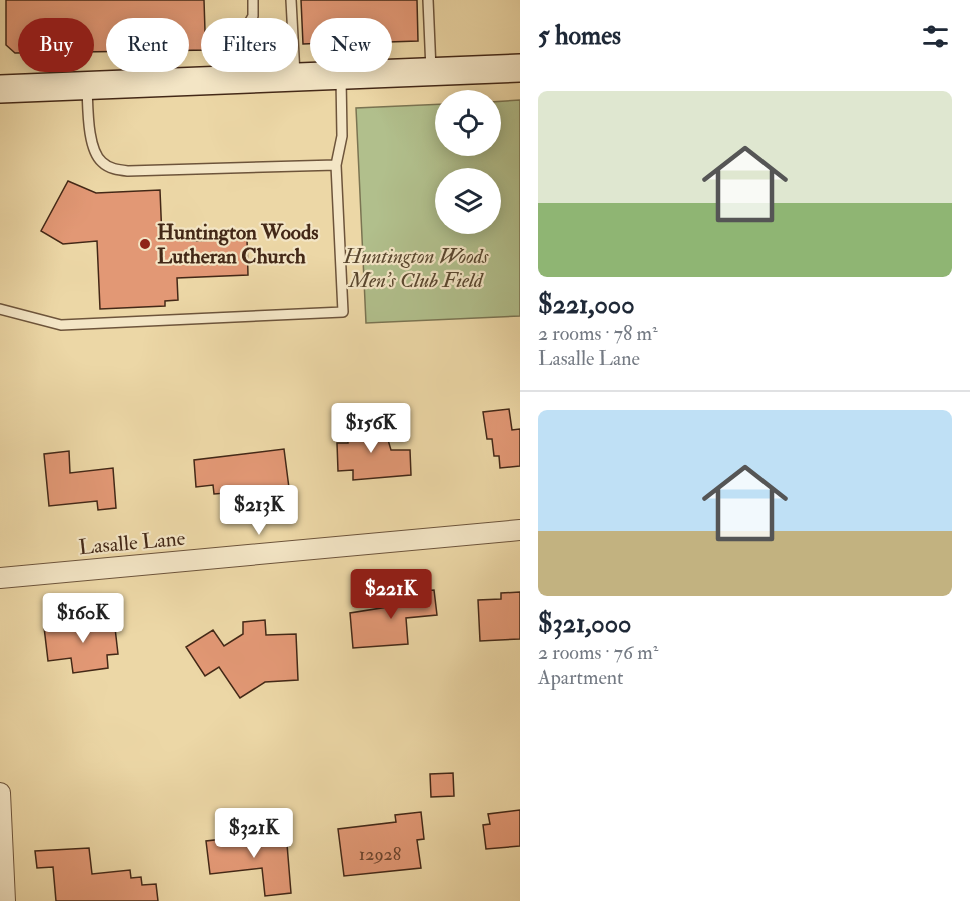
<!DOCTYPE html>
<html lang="en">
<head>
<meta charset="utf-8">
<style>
  :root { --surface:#fff; --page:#f2f2f3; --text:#1f2937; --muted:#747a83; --line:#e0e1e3; --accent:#8f2418 }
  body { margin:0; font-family:"IM FELL Double Pica",serif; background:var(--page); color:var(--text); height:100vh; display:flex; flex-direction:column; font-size:22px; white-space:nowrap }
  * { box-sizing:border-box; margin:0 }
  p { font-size:20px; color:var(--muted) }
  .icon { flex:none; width:33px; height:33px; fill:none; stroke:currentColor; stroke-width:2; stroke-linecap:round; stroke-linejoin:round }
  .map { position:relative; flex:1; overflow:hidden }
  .panel { display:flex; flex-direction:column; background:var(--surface); width:450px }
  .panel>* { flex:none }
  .guide { position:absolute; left:18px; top:18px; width:411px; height:54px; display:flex; gap:12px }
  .buttons { position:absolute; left:435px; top:90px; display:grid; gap:12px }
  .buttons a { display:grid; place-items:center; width:66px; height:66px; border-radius:50%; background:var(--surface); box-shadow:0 3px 15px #0003; font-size:30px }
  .price { position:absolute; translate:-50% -51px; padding:0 14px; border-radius:6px; background:#fff; color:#222; font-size:20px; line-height:39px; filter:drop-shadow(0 2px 3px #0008) }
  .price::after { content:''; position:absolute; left:50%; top:36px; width:18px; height:14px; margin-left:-9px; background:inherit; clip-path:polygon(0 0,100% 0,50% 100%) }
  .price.on { background:var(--accent); color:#fff }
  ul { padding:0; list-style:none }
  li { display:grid; align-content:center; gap:12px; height:318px; padding:0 18px }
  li+li { border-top:2px solid var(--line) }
  li span { display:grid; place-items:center; height:186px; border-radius:9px; color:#555 }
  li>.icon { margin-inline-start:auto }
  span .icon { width:108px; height:108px; fill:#fffc; stroke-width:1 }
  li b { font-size:26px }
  h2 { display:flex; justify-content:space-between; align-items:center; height:72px; padding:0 18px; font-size:26px }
  .tag { padding:0 21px; border-radius:27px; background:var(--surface); box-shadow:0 3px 15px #0003; font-size:21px; line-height:54px }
  .tag.on { background:var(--accent); color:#fff }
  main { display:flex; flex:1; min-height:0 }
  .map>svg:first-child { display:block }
  .green { fill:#b1bf8c; stroke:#7a7452; stroke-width:1.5; fill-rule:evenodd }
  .building { fill:#e29875; stroke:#432817; stroke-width:1.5 }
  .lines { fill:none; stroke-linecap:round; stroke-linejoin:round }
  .service-casing { stroke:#6d543b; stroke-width:12 }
  .minor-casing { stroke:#6d543b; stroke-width:22 }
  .secondary-casing { stroke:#432817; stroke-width:30 }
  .service { stroke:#f3e5c5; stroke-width:9 }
  .minor { stroke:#f3e5c5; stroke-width:20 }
  .secondary { stroke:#f3e5c5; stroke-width:27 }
  .poi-dot { fill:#8f2418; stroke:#f3e5c5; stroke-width:2 }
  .labels { text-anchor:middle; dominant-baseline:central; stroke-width:4.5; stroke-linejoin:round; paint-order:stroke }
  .number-label { font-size:18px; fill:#6b442e }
  .poi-label { font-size:21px; font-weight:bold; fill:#432817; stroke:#f3e5c5; text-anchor:start }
  .park-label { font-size:21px; font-style:italic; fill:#59462e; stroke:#f3e5c5 }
  .street-label { font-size:21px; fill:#432817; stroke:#f3e5c5 }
</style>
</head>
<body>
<main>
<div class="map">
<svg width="520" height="901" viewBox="0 0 520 901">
  <rect width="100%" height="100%" fill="#ecd7a6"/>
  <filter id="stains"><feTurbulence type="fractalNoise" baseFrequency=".00333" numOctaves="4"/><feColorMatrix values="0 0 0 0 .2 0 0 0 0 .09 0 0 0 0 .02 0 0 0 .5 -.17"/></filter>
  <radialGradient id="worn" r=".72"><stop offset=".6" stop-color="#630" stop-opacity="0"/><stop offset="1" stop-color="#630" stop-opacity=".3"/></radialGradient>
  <!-- green -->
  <path class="green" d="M520,100V316L366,323L356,108L445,104L446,146H490L491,102ZM446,178H490V224H446Z"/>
  <!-- building -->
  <path class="building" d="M6,0H204L205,31H209L210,50L15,53L6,45Z
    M301,0H417L418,41L358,43V37L326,39V43L303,44Z
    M68,181L96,193L160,190L162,239L192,238L193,241L247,239L248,275L177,278L178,300L165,301V306L100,309L97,241L63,244L41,231Z
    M509,409L512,430L520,429V466L500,468L499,456H494L492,439H487L483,412Z
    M347,417H368L369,434L386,433L391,450H410L411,475L353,480V470L338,471L337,443H348Z
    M284,449L289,488L214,494L213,485L196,487L194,460Z
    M69,451L70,473L113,468L116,508L98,510L97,501L49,506L44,454Z
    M434,590L437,615L406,618L408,644L353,648L350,613L400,605L399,593Z
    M520,592V639L480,641L478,600L501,599V593Z
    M114,619L118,654L107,655L108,668L73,673L71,658L48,661L44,627Z
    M265,620L266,635L296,634L298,680L265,682L240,698L219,667L205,676L186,647L213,630L224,646L243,634V622Z
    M453,773L454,796L431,797L430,774Z
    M520,810V846L486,849L483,825L490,824L488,814Z
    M421,812L424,839L417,840L421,868L344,876L338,829L396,822L395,815Z
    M286,832L291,893L265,896L262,868L210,874L206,841Z
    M89,848L92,874L130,870L131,878L141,877L142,885L156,884L158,901H56L53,867L37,868L35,851Z"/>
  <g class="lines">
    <!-- service casing -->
    <g class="service-casing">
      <path id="service" d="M291,0L295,75
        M428,0L431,70
        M235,77V46L253,16V0
        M87,88C88,107 87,149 102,162C109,169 119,170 128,171L336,165
        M0,309L61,325L343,312L336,165L342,136L341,78"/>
    </g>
    <!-- minor casing -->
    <g class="minor-casing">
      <path id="minor" d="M0,578L520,530
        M0,793L5,901"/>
    </g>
    <!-- secondary casing -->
    <g class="secondary-casing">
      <path id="secondary" d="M0,89L520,68"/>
    </g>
    <!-- service -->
    <use href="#service" class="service"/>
    <!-- minor -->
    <use href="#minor" class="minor"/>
    <!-- secondary -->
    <use href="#secondary" class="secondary"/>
  </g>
  <!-- markers -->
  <circle class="poi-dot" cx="145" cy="244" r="6"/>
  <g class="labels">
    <!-- number labels -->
    <g class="number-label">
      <text x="380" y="854">12928</text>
    </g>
    <!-- poi labels -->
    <g class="poi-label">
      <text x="157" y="232">Huntington Woods<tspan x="157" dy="24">Lutheran Church</tspan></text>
    </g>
    <!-- park labels -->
    <g class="park-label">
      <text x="416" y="256">Huntington Woods<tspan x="416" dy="24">Men's Club Field</tspan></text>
    </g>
    <!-- street labels -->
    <g class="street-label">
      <text transform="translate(132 543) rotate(-5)">Lasalle Lane</text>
    </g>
  </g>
  <rect width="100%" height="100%" filter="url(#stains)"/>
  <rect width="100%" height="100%" fill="url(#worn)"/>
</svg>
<div class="buttons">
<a><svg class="icon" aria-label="locate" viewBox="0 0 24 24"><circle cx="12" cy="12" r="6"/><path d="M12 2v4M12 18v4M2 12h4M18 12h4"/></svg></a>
<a><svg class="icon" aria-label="layers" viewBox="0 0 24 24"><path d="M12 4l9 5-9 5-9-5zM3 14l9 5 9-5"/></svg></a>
</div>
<b class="price" style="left:371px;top:454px">$156K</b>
<b class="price" style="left:259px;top:536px">$213K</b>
<b class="price on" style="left:391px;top:620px">$221K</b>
<b class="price" style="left:83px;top:644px">$160K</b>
<b class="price" style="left:254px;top:859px">$321K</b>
<div class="guide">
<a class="tag on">Buy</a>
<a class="tag">Rent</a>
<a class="tag">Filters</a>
<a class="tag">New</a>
</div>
</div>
<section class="panel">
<h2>5 homes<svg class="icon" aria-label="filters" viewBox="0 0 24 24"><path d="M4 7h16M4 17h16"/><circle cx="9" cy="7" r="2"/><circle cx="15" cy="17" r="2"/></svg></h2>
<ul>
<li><span style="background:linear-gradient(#dfe7d0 60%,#8fb573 0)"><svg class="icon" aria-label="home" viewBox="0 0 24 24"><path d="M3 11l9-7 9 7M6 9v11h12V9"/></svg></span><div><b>$221,000</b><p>2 rooms · 78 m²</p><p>Lasalle Lane</p></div></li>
<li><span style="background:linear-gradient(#bfe0f5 65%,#c2b280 0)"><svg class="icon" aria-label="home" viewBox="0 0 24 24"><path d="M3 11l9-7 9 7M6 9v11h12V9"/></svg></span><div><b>$321,000</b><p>2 rooms · 76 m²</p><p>Apartment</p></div></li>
</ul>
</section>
</main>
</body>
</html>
